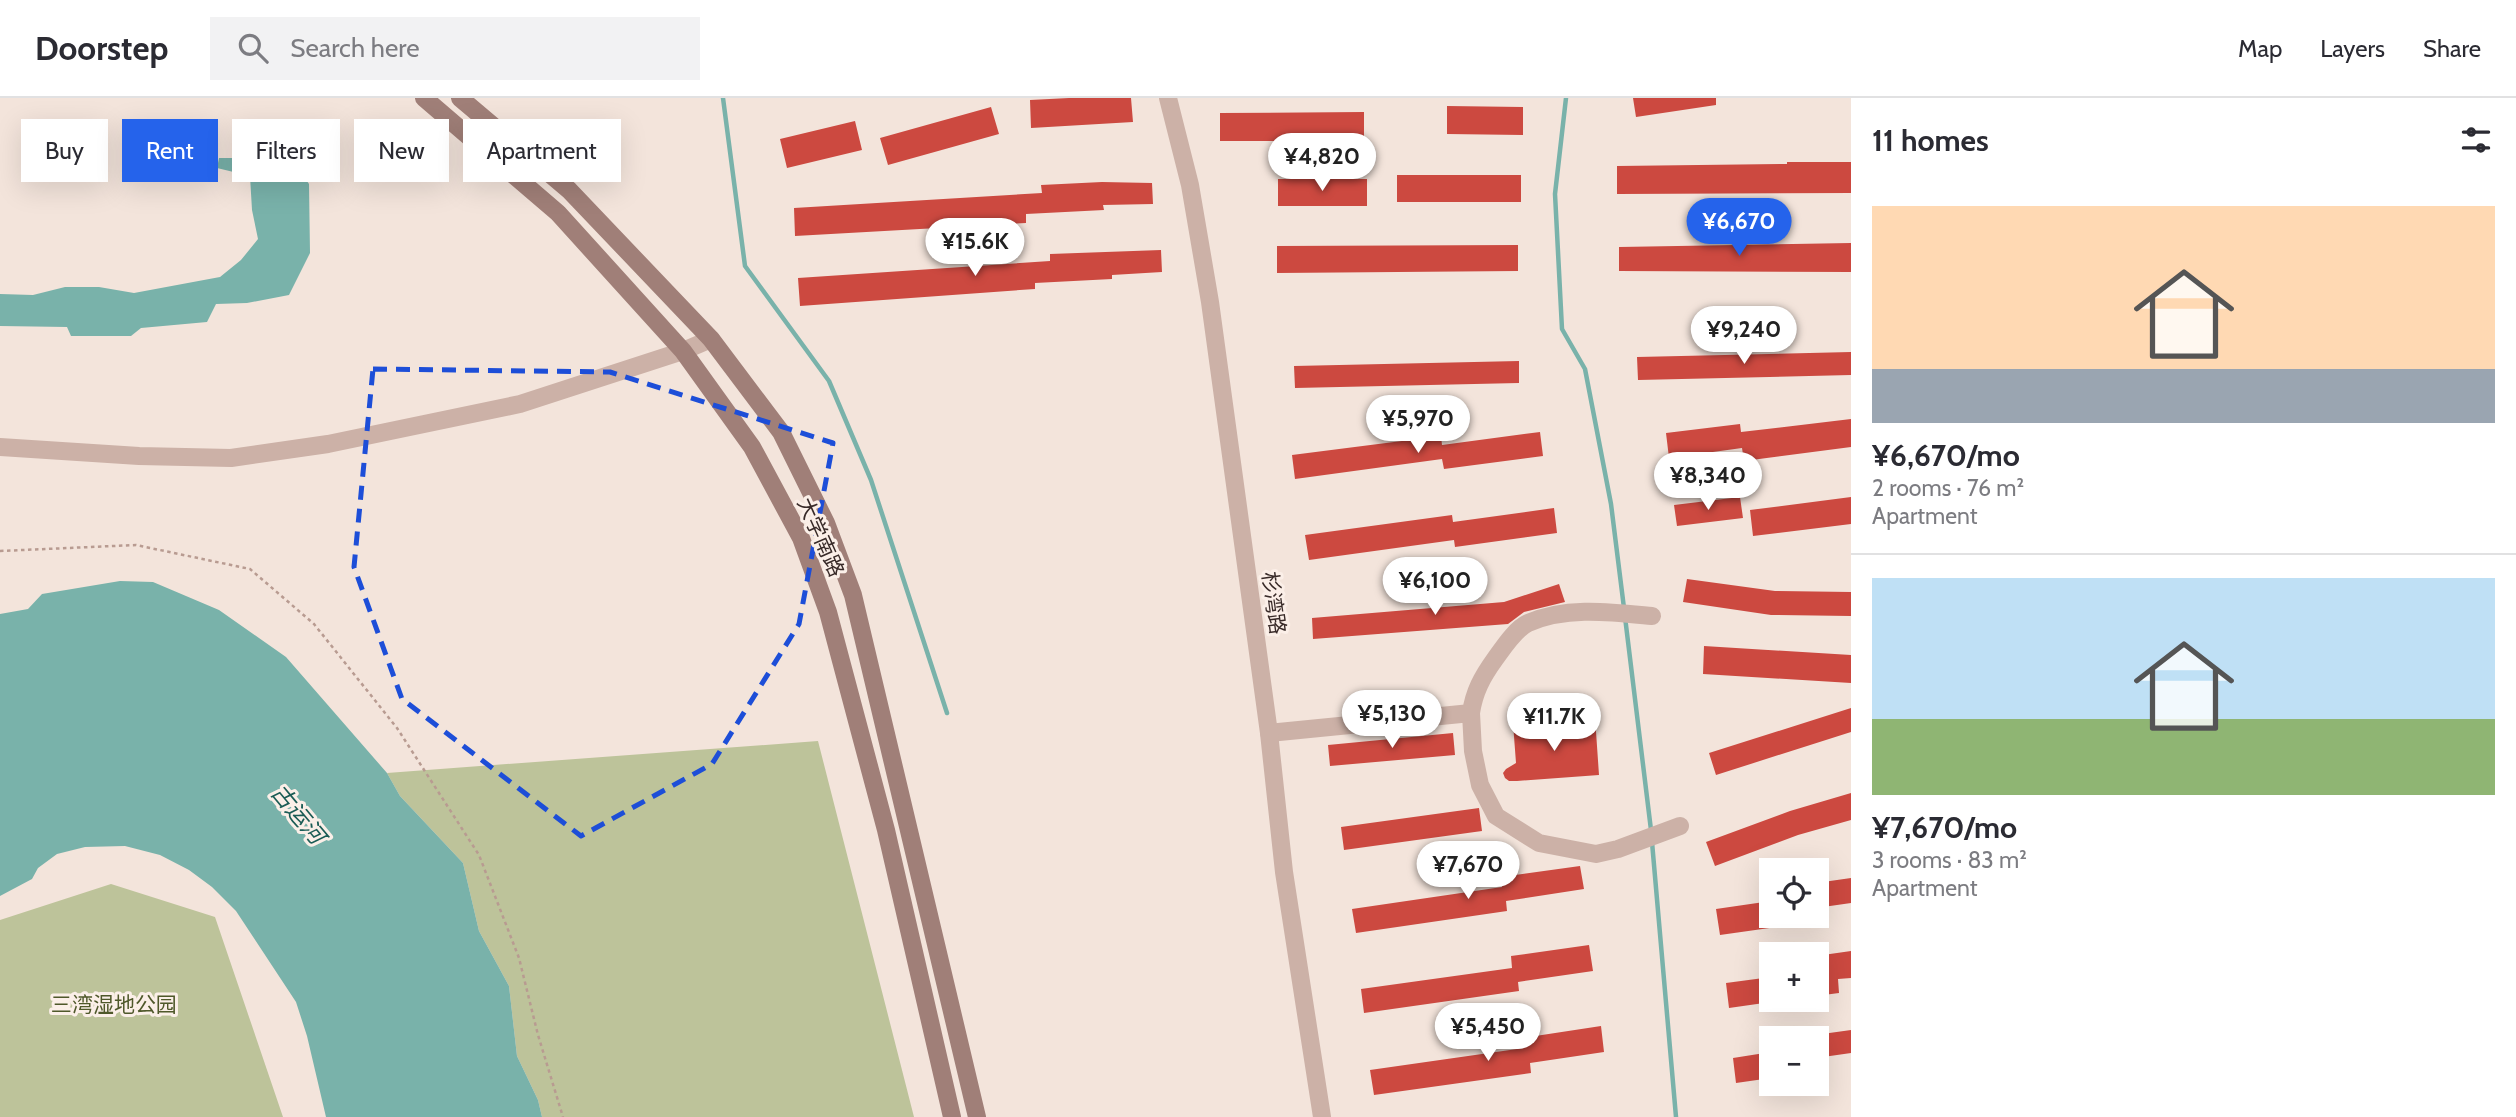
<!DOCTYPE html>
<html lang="en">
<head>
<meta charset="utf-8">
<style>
  :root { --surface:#fff; --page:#f2f2f3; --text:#2b2b33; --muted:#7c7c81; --line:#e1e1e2; --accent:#2563eb }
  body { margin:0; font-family:Cabin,"Noto Sans SC",sans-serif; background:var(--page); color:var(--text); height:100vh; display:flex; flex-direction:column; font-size:26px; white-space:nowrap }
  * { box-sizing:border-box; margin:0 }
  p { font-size:23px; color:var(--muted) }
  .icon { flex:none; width:38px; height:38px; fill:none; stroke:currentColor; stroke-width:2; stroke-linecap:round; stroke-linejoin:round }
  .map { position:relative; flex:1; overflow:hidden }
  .panel { display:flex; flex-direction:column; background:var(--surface); width:665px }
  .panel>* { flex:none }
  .hud { position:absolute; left:21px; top:21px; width:665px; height:63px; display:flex; gap:14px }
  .fabs { position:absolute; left:1759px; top:760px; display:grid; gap:14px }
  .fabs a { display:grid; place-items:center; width:70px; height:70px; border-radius:0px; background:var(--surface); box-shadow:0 7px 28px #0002; font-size:35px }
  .price { position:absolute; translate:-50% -60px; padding:0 16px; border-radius:24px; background:#fff; color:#222; font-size:23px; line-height:46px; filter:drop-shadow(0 2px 4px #0008) }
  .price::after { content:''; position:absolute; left:50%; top:42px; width:21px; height:16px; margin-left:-10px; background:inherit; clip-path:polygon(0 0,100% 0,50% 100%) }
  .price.active { background:var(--accent); color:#fff }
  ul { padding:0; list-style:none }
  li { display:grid; align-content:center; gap:14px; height:371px; padding:0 21px }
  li+li { border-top:2px solid var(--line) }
  li span { display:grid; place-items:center; height:217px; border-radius:0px; color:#555 }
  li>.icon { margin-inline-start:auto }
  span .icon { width:126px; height:126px; fill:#fffc; stroke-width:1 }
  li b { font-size:30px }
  h2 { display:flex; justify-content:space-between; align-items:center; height:84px; padding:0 21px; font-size:30px }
  .chip { padding:0 24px; border-radius:0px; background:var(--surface); box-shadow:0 7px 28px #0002; font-size:24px; line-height:63px }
  .chip.active { background:var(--accent); color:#fff }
  header { display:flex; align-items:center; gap:42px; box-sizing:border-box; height:98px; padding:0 35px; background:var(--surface); border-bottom:2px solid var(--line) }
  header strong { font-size:33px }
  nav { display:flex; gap:38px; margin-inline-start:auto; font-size:24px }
  .search { width:490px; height:63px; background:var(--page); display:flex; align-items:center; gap:18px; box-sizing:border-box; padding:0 24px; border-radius:0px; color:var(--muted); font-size:26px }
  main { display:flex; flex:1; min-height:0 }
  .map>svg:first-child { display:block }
  .green { fill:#bdc39a }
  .water { fill:#79b2aa }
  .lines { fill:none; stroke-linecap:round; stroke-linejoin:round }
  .stream { stroke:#79b2aa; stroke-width:4.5 }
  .building { fill:#cc4940 }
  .path { stroke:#b89b91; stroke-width:2.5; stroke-dasharray:3.5 3.5; stroke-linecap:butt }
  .minor { stroke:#ccb1a7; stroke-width:18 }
  .tertiary { stroke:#ccb1a7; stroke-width:18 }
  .secondary { stroke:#a07f78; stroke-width:18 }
  .marked { fill:none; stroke:#1d4ed8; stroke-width:5; stroke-dasharray:14 9; stroke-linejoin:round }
  .labels { text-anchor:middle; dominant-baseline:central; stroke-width:6; stroke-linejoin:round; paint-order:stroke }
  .street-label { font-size:21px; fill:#382a28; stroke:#fbefe8 }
  .park-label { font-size:21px; fill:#4f582a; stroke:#fbefe8 }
  .water-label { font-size:23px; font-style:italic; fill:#1b5c55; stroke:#fbefe8 }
</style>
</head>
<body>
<header>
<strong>Doorstep</strong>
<div class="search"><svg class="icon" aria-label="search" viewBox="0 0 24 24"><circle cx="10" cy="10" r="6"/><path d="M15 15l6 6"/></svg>Search here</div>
<nav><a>Map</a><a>Layers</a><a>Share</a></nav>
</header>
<main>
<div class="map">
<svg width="1851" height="1019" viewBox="0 0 1851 1019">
  <rect width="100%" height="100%" fill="#f3e4db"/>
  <!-- green -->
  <path class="green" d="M818,643L914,1019H542L538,1002L517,958L509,888L479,833L463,765L400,698L387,675Z
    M111,786L215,819L283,1019H0V822Z"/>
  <!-- water -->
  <path class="water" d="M219,60H291L309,86L310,155L289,197L247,205L216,206L207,224L141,230L131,238H71L67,229L0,228V196L33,197L65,189H99L134,195L220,179L241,162L258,141L252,112L250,78L217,70Z
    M120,483L153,484L219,512L286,559L387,675L400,698L463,765L479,833L509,888L517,958L538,1002L542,1019H326L307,938L296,904L236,813L212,789L189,772L160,757L125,748L85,749L57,756L38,770L32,781L0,798V516L28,511L42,496Z"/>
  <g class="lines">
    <!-- stream -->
    <path class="stream" d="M723,0L745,168L829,283L871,382L947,615
      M1566,0L1555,96L1562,231L1585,271L1611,406L1624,510
      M1625,519L1651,732
      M1652,744L1676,1019"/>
  </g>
  <!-- building -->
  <path class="building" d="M1069,0H1131L1133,24L1031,30L1030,2Z
    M1633,0H1716V7L1636,19Z
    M1447,8L1523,9V37L1447,36Z
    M991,9L999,36L888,67L880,40Z
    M1364,14V43H1220V15Z
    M855,23L862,52L787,70L780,41Z
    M1787,64H1851V95L1617,96V68L1787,66Z
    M1397,77H1521V104H1397Z
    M1278,81H1367V108H1278Z
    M1102,84L1152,85L1153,106L1103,107L1104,112L1026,116V125L795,138L794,110L1042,95L1041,87Z
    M1851,145V174L1619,173V149Z
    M1518,147V173L1277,175V148Z
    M1161,152L1162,174L1112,177V181L1035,185V191L800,208L798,180L1050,163V156Z
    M1851,254V277L1638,282L1637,259Z
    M1519,263V285L1295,290L1294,268Z
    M1851,321V349L1744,363L1742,350L1669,360L1666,335L1740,326L1741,334Z
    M1540,334L1543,358L1444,371L1442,361L1295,381L1292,357L1441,338L1442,347Z
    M1740,399L1743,420L1677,428L1674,407Z
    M1851,399V426L1753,438L1750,412Z
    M1554,410L1557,435L1455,449L1454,442L1309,462L1305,437L1452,417L1453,424Z
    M1687,481L1775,493L1851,494V518L1771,517L1683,504Z
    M1559,486L1565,504L1524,514L1508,526L1313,541L1312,520L1504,504Z
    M1704,548L1851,557V585L1703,576Z
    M1851,610V634L1716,677L1709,655Z
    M1595,619L1599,677L1517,683H1509L1505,680L1503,675L1506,671L1516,665L1513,625L1537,624V637L1574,634L1573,621Z
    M1453,635L1455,657L1330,668L1328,647Z
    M1851,695V722L1798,737L1715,768L1706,744L1790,713Z
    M1479,710L1482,733L1344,752L1341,729Z
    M1580,768L1584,791L1506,803L1507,813L1356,835L1352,811L1502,789L1501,779Z
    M1851,780V805L1816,810V785Z
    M1771,803V817H1804V825L1720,837L1716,811Z
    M1589,847L1593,873L1518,884L1519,893L1364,915L1361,891L1512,870L1511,858Z
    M1851,853V880L1838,881L1839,895L1816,898V858Z
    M1771,879V904L1729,910L1726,885Z
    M1601,928L1604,954L1530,965L1531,975L1374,997L1370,972L1524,950L1523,940Z
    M1851,932V955L1816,960L1815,937Z
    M1771,954V980L1736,985L1733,960Z"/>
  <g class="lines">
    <!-- path -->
    <path class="path" d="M0,453L136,447L250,471L314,526L397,630L479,757L519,860L538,937L563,1019"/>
    <!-- minor -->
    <path class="minor" d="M0,349L139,358L231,360L328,346L520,306L683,253L711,241
      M1471,615L1473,653L1480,687L1496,718L1539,745L1596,756L1618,751L1680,728
      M1269,635L1471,615C1474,594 1482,579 1495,561C1503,550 1515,531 1528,525C1566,508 1611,514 1652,518"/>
    <!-- tertiary -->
    <path class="tertiary" d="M1168,0L1190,87L1210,204L1269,635L1284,774L1322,1019"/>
    <!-- secondary -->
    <path class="secondary" d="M424,0L558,115L683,253L752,349L801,440L828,514L886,732L952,1019
      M460,0L569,92L711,241L781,334L826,425L853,497L977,1019"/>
  </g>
  <!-- marked area -->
  <path class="marked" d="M373,271L610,274L833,345L799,526L712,666L581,738L402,601L354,469Z"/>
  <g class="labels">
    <!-- street labels -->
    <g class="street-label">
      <text transform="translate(821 439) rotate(66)">大学南路</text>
      <text transform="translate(1274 505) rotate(82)">杉湾路</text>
    </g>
    <!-- park labels -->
    <g class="park-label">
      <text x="114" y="906">三湾湿地公园</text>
    </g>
    <!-- water labels -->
    <g class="water-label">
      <text transform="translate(298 716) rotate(50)">古运河</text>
    </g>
  </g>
</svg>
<div class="fabs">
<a><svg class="icon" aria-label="locate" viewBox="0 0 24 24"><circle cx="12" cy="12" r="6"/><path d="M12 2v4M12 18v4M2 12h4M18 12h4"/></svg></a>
<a>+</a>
<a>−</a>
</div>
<b class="price" style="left:1322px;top:95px">¥4,820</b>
<b class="price active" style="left:1739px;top:160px">¥6,670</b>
<b class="price" style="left:975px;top:180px">¥15.6K</b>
<b class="price" style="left:1744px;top:268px">¥9,240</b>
<b class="price" style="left:1418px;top:357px">¥5,970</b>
<b class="price" style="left:1708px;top:414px">¥8,340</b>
<b class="price" style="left:1435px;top:519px">¥6,100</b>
<b class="price" style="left:1392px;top:652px">¥5,130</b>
<b class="price" style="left:1554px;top:655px">¥11.7K</b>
<b class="price" style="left:1468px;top:803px">¥7,670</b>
<b class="price" style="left:1488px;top:965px">¥5,450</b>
<div class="hud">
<a class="chip">Buy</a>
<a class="chip active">Rent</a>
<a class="chip">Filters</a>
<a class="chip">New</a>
<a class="chip">Apartment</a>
</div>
</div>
<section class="panel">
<h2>11 homes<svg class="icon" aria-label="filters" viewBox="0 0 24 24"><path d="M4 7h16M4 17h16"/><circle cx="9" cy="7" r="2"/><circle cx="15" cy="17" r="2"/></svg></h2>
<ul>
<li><span style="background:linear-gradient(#ffd9b3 75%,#9aa5b1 0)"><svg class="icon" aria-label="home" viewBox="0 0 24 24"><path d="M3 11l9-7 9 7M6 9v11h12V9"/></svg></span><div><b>¥6,670/mo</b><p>2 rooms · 76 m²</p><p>Apartment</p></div></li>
<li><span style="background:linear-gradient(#bfe0f5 65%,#8fb573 0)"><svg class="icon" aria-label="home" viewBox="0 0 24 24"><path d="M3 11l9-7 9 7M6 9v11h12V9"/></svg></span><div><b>¥7,670/mo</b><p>3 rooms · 83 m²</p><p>Apartment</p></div></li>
</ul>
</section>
</main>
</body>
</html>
